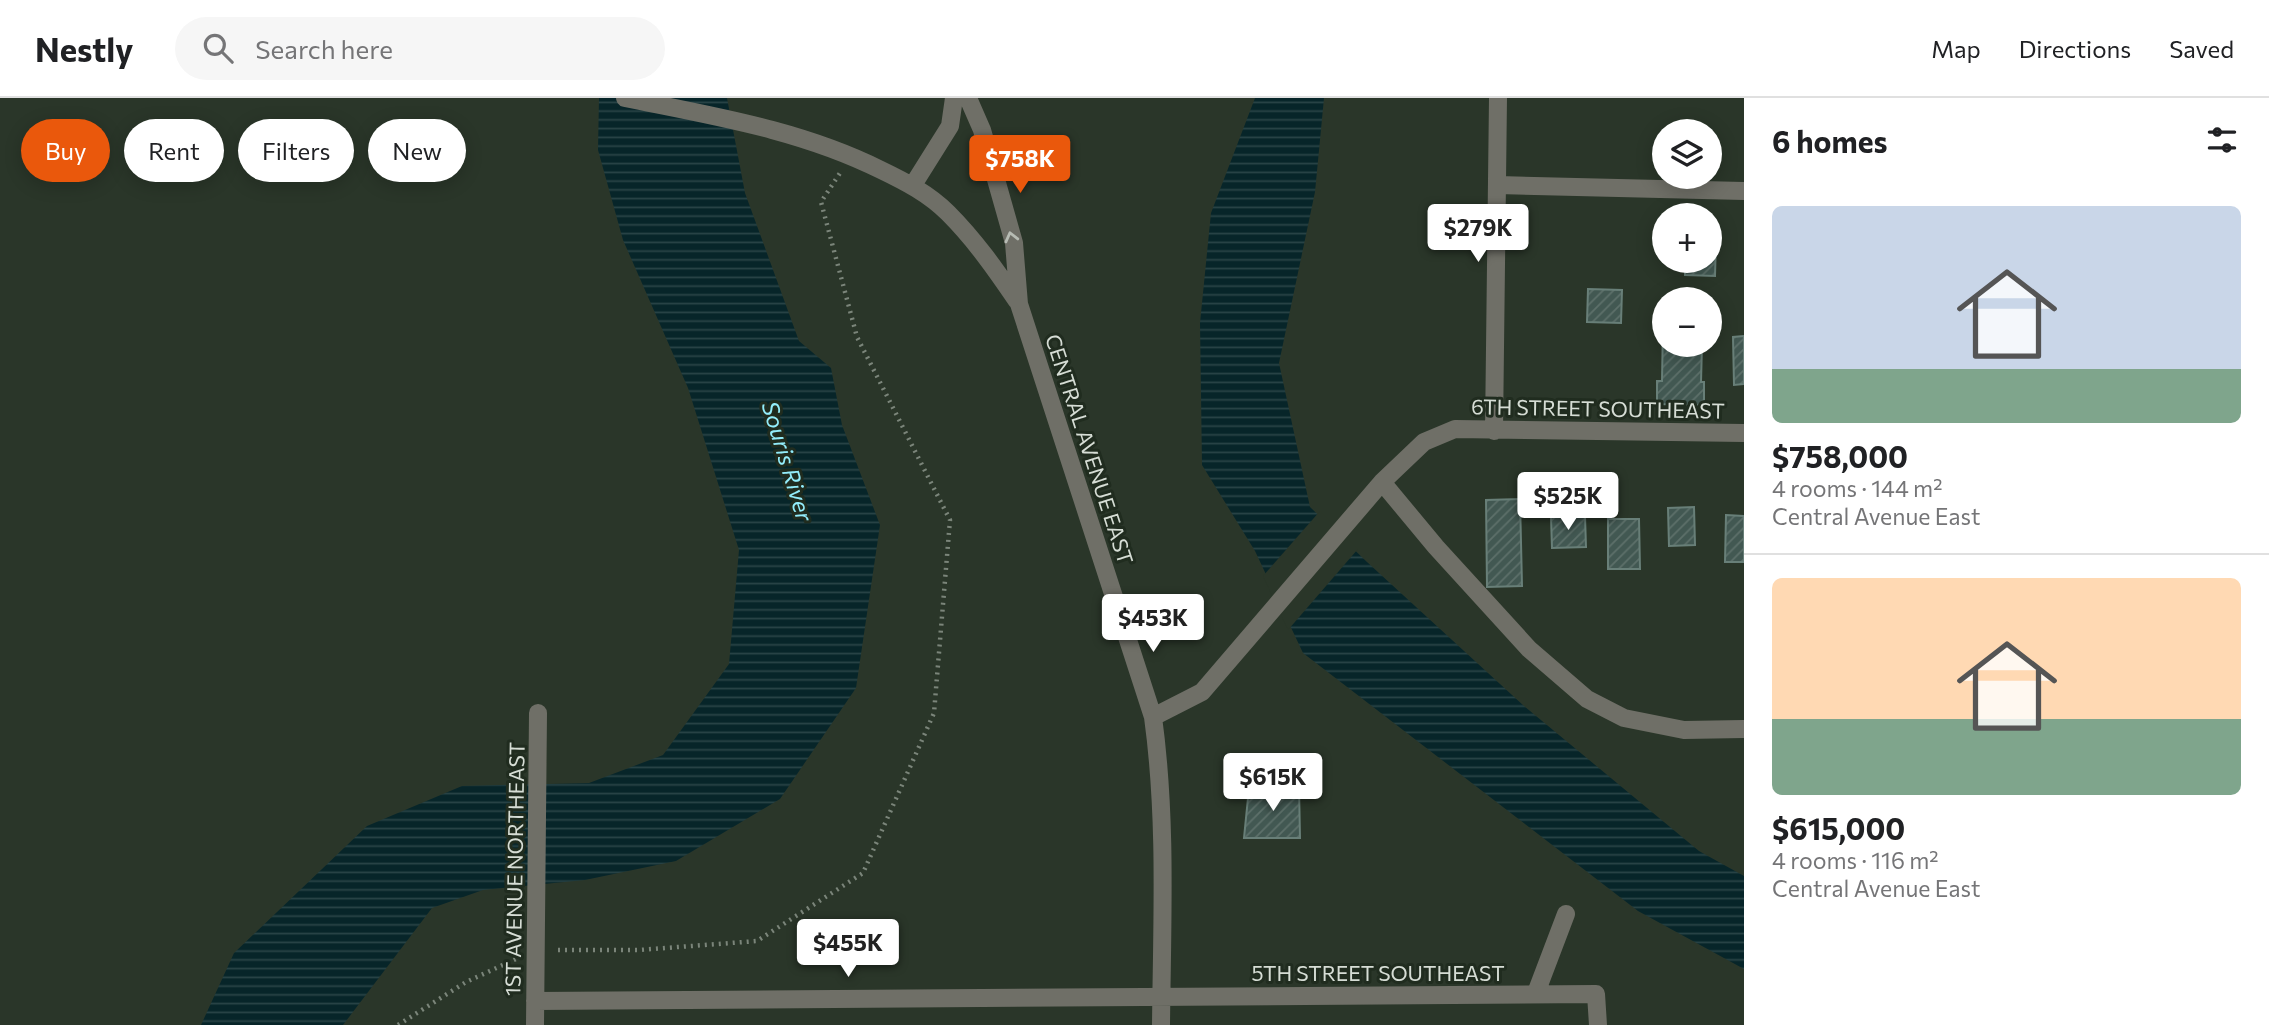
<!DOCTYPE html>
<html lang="en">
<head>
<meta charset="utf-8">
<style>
  :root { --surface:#fff; --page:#f6f6f6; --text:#202124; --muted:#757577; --line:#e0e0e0; --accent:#ea580c }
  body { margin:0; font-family:Commissioner,sans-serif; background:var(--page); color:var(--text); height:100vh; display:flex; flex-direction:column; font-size:26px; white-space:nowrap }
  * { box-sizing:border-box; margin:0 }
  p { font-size:23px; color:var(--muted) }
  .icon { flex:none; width:38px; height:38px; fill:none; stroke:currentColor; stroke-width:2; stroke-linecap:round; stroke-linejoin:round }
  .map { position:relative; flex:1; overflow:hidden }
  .side { display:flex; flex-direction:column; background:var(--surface); width:525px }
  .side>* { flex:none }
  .guide { position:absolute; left:21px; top:21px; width:665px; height:63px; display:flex; gap:14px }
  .buttons { position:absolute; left:1652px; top:21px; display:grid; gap:14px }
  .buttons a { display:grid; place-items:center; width:70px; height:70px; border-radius:50%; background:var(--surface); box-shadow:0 4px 18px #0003; font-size:35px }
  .price { position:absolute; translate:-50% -60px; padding:0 16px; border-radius:7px; background:#fff; color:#222; font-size:23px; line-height:46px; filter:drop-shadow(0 2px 4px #0008) }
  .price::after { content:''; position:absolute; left:50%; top:42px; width:21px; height:16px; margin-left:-10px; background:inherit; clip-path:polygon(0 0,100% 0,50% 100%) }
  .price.current { background:var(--accent); color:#fff }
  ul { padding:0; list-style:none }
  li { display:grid; align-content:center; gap:14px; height:371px; padding:0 28px }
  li+li { border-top:2px solid var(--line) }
  li span { display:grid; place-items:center; height:217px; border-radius:10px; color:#555 }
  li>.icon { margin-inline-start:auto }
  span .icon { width:126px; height:126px; fill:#fffc; stroke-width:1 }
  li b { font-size:30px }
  h2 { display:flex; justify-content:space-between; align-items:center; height:84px; padding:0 28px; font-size:30px }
  .tag { padding:0 24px; border-radius:32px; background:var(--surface); box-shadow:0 4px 18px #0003; font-size:24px; line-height:63px }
  .tag.current { background:var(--accent); color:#fff }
  header { display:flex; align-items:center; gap:42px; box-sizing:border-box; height:98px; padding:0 35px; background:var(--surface); border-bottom:2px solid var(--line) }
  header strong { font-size:33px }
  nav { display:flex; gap:38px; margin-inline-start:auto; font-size:24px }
  .search { width:490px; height:63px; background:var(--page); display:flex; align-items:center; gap:18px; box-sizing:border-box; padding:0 24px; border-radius:38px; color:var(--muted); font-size:26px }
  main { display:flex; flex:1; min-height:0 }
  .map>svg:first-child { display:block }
  .water { fill:url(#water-rules) }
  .pier { fill:#2a3629 }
  .building { fill:url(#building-hatch); stroke:#687f78; stroke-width:2 }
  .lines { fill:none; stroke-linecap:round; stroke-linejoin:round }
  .path { stroke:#7b857a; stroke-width:4.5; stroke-dasharray:2 5; stroke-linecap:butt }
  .minor { stroke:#6f6f67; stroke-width:18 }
  .oneway { stroke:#b7bcb4 }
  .labels { text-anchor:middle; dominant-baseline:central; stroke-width:6; stroke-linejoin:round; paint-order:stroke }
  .street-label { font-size:21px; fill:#d6ddd5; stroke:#202c1f }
  .water-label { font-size:23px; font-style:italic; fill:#93edfb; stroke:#202c1f }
</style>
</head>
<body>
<header>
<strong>Nestly</strong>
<div class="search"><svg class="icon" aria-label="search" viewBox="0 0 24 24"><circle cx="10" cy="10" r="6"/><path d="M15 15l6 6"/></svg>Search here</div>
<nav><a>Map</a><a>Directions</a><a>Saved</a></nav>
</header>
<main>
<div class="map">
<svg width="1744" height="927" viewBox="0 0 1744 927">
  <defs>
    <pattern id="water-rules" width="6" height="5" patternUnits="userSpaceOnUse" patternTransform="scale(1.75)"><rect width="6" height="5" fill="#072529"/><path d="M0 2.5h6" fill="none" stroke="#2a4447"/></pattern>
    <pattern id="building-hatch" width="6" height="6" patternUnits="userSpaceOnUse" patternTransform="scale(1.75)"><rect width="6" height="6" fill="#425852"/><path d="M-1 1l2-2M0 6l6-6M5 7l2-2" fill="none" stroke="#5d706a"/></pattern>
  </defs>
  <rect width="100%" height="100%" fill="#2a3629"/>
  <!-- water -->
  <path class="water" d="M599,0H727L745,95L799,243L831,270L842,327L880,427L856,590L780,701L676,763L585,782L483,792L432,810L343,927H201L234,855L367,728L462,688L589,685L663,657L729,566L739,452L688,290L623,142L598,52Z
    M1255,0H1324L1315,94L1279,265L1310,409L1367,464L1524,608L1699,753L1744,778V871L1638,813L1303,555L1255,453L1202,367L1200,225L1211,115Z"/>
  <!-- pier -->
  <path class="pier" d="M1320,413L1358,451L1288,532L1263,478Z"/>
  <!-- building -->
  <path class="building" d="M1710,141L1716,142L1715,178L1685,177V163H1710Z
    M1588,191L1622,192L1621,225L1587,224Z
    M1663,225L1664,247H1702L1701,284H1704V307L1657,306V283H1662Z
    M1744,238V286L1734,287L1733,239Z
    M1520,401L1522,488L1487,489L1486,402Z
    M1694,409L1695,447L1669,448L1668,410Z
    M1726,417L1744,418V464H1725Z
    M1585,418L1586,449L1552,450L1551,419Z
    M1608,421H1639L1640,471H1608Z
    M1299,689L1300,740H1244L1249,690Z"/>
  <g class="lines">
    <!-- path -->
    <path class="path" d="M558,852H639L757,843L863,775L934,615L950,422L857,239L821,104L840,75
      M398,927L466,884L516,861"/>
    <!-- minor -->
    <path class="minor" d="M625,0C713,18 801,32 881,72C906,84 929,96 948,115C975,142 996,172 1017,203
      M968,0L982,32L1014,145L1019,206L1153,619C1167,721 1162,824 1161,927
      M913,87L950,28L954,0
      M1498,87L1744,93
      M1494,333L1498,0
      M1382,384L1436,449L1529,551L1587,601L1624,620L1684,632L1744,631
      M1153,619L1202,594L1382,384L1424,344L1455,331L1744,335
      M1536,895L1566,816
      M535,903L1596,896L1598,927
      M535,927L538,615"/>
  </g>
  <!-- one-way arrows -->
  <defs><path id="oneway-chevron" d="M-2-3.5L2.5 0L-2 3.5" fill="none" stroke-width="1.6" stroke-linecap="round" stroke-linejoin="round" transform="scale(1.75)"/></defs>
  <use class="oneway" href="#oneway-chevron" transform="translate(1011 139) rotate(-104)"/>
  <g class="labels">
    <!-- street labels -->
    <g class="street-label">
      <text transform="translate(1598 310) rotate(1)">6TH STREET SOUTHEAST</text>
      <text transform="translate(1090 351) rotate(72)">CENTRAL AVENUE EAST</text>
      <text transform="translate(514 771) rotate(-89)">1ST AVENUE NORTHEAST</text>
      <text x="1378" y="874">5TH STREET SOUTHEAST</text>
    </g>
    <!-- water labels -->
    <g class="water-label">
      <text transform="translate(788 363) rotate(73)">Souris River</text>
    </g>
  </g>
</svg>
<div class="buttons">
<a><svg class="icon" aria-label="layers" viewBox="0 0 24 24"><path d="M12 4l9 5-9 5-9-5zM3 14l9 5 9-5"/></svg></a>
<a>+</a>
<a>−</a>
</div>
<b class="price current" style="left:1020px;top:97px">$758K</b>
<b class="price" style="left:1478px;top:166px">$279K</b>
<b class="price" style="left:1568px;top:434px">$525K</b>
<b class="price" style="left:1153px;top:556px">$453K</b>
<b class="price" style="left:1273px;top:715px">$615K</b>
<b class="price" style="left:848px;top:881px">$455K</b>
<div class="guide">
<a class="tag current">Buy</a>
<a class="tag">Rent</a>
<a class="tag">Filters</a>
<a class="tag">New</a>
</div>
</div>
<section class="side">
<h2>6 homes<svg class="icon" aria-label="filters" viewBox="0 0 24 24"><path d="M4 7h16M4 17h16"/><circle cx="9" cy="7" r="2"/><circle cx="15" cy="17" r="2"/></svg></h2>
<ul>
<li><span style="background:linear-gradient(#c9d6e8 75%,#7fa58c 0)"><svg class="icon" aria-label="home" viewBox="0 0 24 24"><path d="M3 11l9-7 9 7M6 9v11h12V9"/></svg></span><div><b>$758,000</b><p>4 rooms · 144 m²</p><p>Central Avenue East</p></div></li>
<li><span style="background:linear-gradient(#ffd9b3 65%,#7fa58c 0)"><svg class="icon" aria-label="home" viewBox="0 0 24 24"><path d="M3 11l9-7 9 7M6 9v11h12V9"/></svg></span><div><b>$615,000</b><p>4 rooms · 116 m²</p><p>Central Avenue East</p></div></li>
</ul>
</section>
</main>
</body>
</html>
